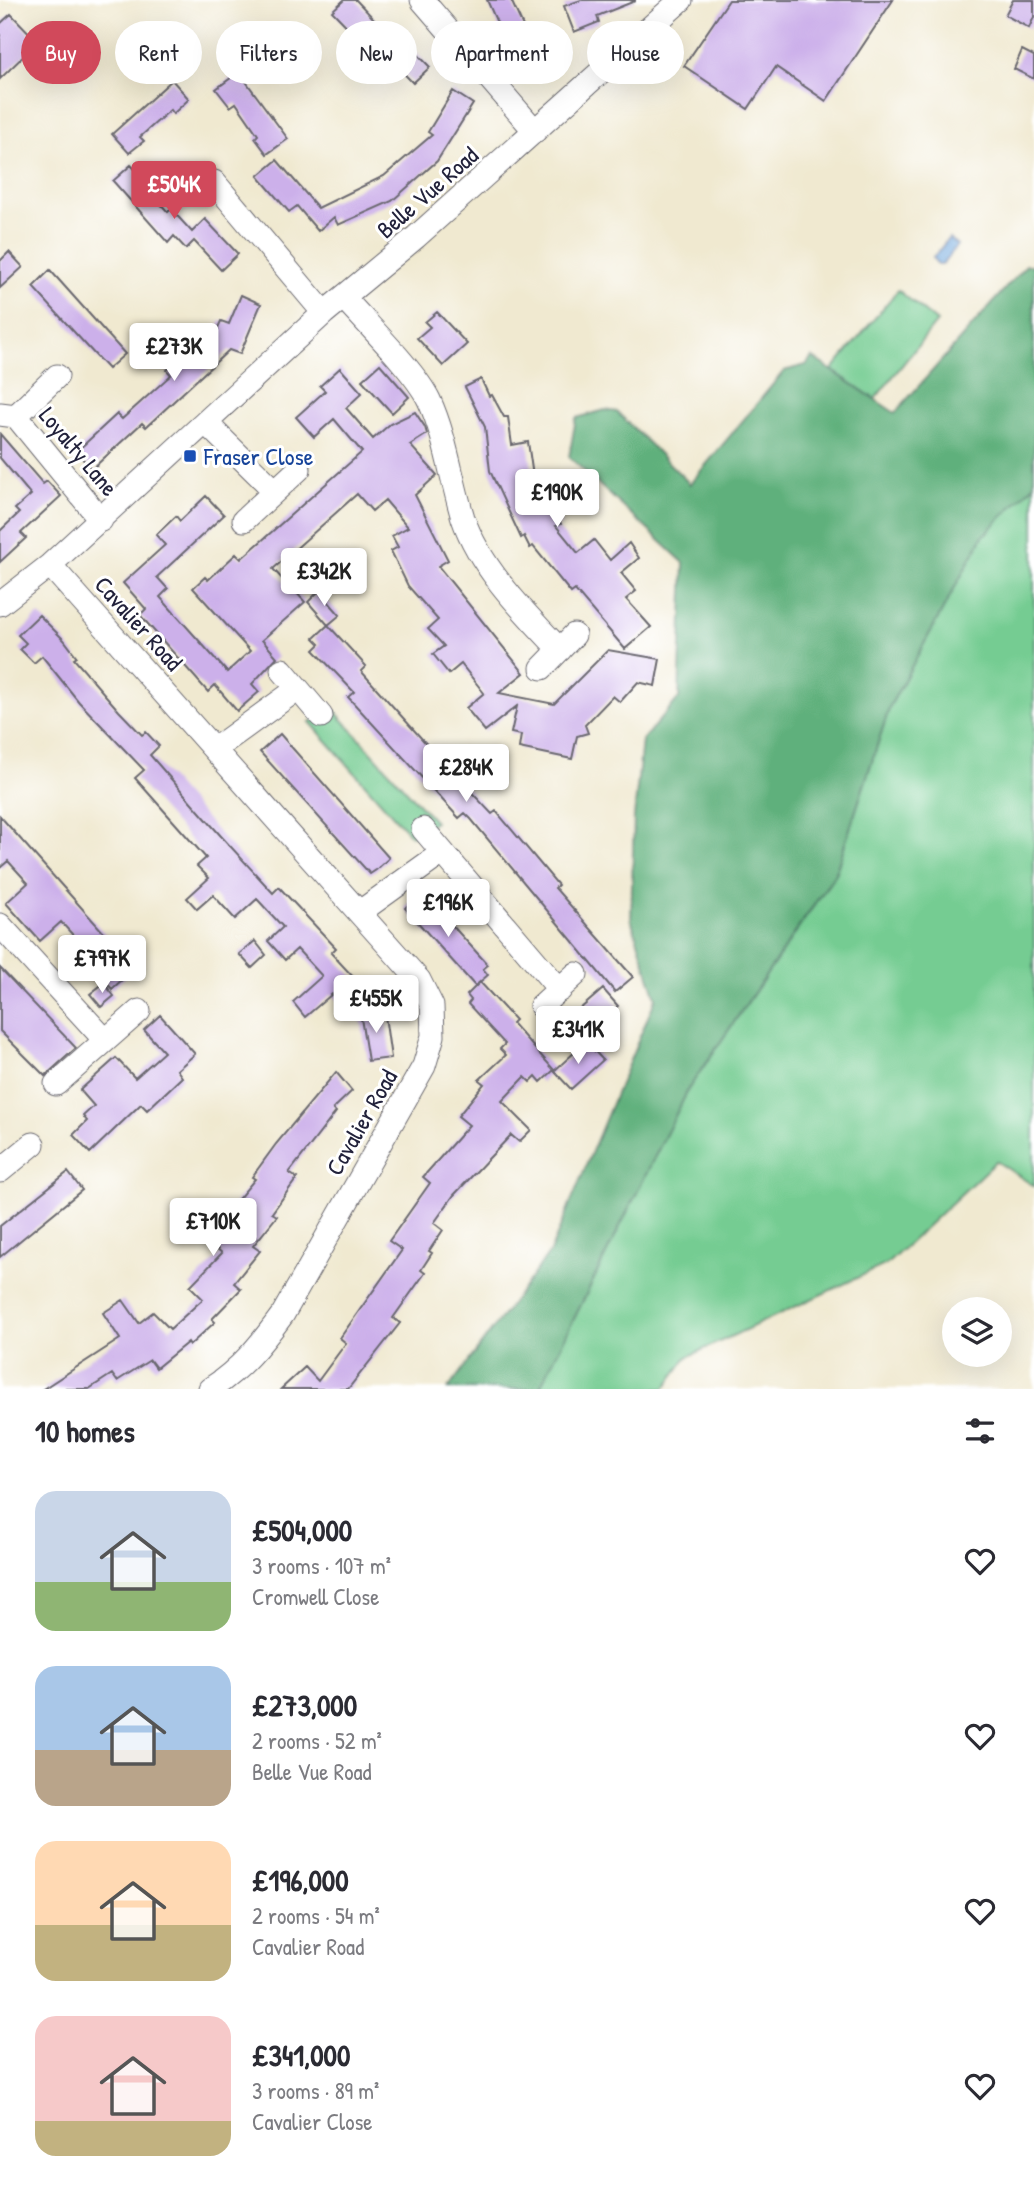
<!DOCTYPE html>
<html lang="en">
<head>
<meta charset="utf-8">
<style>
  :root { --surface:#fff; --page:#f2f2f3; --text:#2b2b33; --muted:#7c7c81; --accent:#d1495b }
  body { margin:0; font-family:"Patrick Hand",sans-serif; background:var(--page); color:var(--text); height:100vh; display:flex; flex-direction:column; font-size:26px; white-space:nowrap }
  * { box-sizing:border-box; margin:0 }
  p { font-size:23px; color:var(--muted) }
  .icon { flex:none; width:38px; height:38px; fill:none; stroke:currentColor; stroke-width:2; stroke-linecap:round; stroke-linejoin:round }
  .map { position:relative; height:1389px; overflow:hidden }
  .sheet { display:flex; flex-direction:column; background:var(--surface); flex:1 }
  .sheet>* { flex:none }
  .top-card { position:absolute; left:21px; top:21px; width:992px; height:63px; display:flex; gap:14px }
  .fabs { position:absolute; left:942px; top:1297px; display:grid; gap:14px }
  .fabs a { display:grid; place-items:center; width:70px; height:70px; border-radius:50%; background:var(--surface); box-shadow:0 7px 28px #0002; font-size:35px }
  .price { position:absolute; translate:-50% -60px; padding:0 16px; border-radius:7px; background:#fff; color:#222; font-size:23px; line-height:46px; filter:drop-shadow(0 2px 4px #0008) }
  .price::after { content:''; position:absolute; left:50%; top:42px; width:21px; height:16px; margin-left:-10px; background:inherit; clip-path:polygon(0 0,100% 0,50% 100%) }
  .price.on { background:var(--accent); color:#fff }
  ul { padding:0; list-style:none }
  li { display:flex; align-items:center; gap:21px; height:175px; padding:0 35px }
  li span { display:grid; place-items:center; flex:none; width:196px; height:140px; border-radius:21px; color:#555 }
  li>.icon { margin-inline-start:auto }
  span .icon { width:84px; height:84px; fill:#fffc; stroke-width:1 }
  li b { font-size:30px }
  h2 { display:flex; justify-content:space-between; align-items:center; height:84px; padding:0 35px; font-size:30px }
  .chip { padding:0 24px; border-radius:32px; background:var(--surface); box-shadow:0 7px 28px #0002; font-size:24px; line-height:63px }
  .chip.on { background:var(--accent); color:#fff }
  .map>svg:first-child { display:block }
  .green { fill:#74cc92; stroke:#4b7766; stroke-width:2 }
  .forest { fill:#5fb07c; stroke:#40695c; stroke-width:2 }
  .water { fill:#6da6dc; stroke:#48648c; stroke-width:2 }
  .building { fill:#ccb0ea }
  .lines { fill:none; stroke-linecap:round; stroke-linejoin:round }
  .street-casing { stroke:#6a686f; stroke-width:25 }
  .street { stroke:#fff; stroke-width:23 }
  .transit-dot { fill:#1a4fb4; stroke:#fff; stroke-width:2.5 }
  .labels { text-anchor:middle; dominant-baseline:central; stroke-width:6; stroke-linejoin:round; paint-order:stroke }
  .street-label { font-size:24px; fill:#22223b; stroke:#fff }
  .transit-label { font-size:24px; fill:#164399; stroke:#fff; text-anchor:start }
</style>
</head>
<body>
<div class="map">
<svg width="1034" height="1389" viewBox="0 0 1034 1389">
  <rect width="100%" height="100%" fill="#fff"/>
  <filter id="ink" filterUnits="userSpaceOnUse"><feTurbulence type="fractalNoise" baseFrequency=".0143" numOctaves="2"/><feDisplacementMap in="SourceGraphic" scale="14" xChannelSelector="R" yChannelSelector="G"/><feConvolveMatrix kernelMatrix="1 2 1 2 8 2 1 2 1" color-interpolation-filters="sRGB"/></filter>
  <filter id="wash" filterUnits="userSpaceOnUse"><feTurbulence type="fractalNoise" baseFrequency=".00686" numOctaves="4" result="noise"/><feDisplacementMap in="SourceGraphic" scale="28" xChannelSelector="R" yChannelSelector="G"/><feGaussianBlur stdDeviation="1.57" result="paint"/><feColorMatrix in="noise" values="0 0 0 0 0 0 0 0 0 0 0 0 0 0 0 0 0 1.4 0 .05"/><feComposite in="paint" operator="in"/></filter>
  <g filter="url(#wash)">
    <rect width="100%" height="100%" fill="#f0e9d0"/>
    <!-- green -->
    <path class="green" d="M898,290L937,322L875,399L832,370Z
      M1034,485V1186L996,1161L887,1264L687,1357L664,1389H539L689,1088L835,875L890,706L983,536Z
      M333,709L435,822L411,836L310,722Z"/>
    <!-- forest -->
    <path class="forest" d="M1026,265H1034V485L983,536L890,706L835,874L689,1088L539,1389H448L550,1252L656,998L631,919L634,817L642,740L679,698L684,563L569,457L576,418L605,410L617,412L690,484L784,371L806,365L812,357L895,413Z"/>
    <!-- water -->
    <path class="water" d="M949,238L957,245L942,265H938L933,258Z"/>
    <g id="blocks">
      <!-- building -->
      <path class="building" d="M344,0H356L394,40L399,35L430,67L413,83L369,37L363,43L332,11Z
        M487,0H511L532,46L511,55Z
        M581,0H635V1L597,16L599,22L574,32L564,6Z
        M729,0H893L826,101L776,67L748,109L684,66Z
        M1013,0H1034V17L1029,28L1005,15Z
        M11,14L38,42L0,79V24Z
        M1022,50L1034,56V79L1014,69Z
        M239,72L288,139L267,154L255,138L258,135L236,103L230,107L216,89Z
        M172,80L189,99L173,114L170,110L140,137L144,141L129,153L112,134Z
        M453,91L473,104L437,161L392,201L338,225L334,217L318,231L297,206L289,212L258,176L277,160L318,208L384,176L432,135L428,132Z
        M131,165L146,181L142,184L168,212L171,209L192,232L205,219L238,254L221,270L194,241L186,249L174,236L168,243L113,181Z
        M9,252L23,267L0,288V261Z
        M50,270L125,354L108,369L33,287Z
        M241,295L261,304L240,354L229,350L146,427L142,423L92,469L76,452L117,414L122,419L171,375L167,370L191,348L195,354L214,337L221,321L229,324Z
        M437,312L467,344L443,366L417,338L430,327L425,322Z
        M380,364L409,397L392,413L362,380Z
        M340,368L362,393L346,408L373,439L390,424L415,412L425,427L427,434L410,445L437,475L415,495L448,560L438,566L524,673L499,693L554,704L608,650L660,659L655,686L638,682L620,702L613,696L585,725L588,733L577,736L572,759L519,748L521,735L511,733L517,706L485,731L466,708L484,693L461,664L449,674L433,654L444,646L428,629L438,620L408,586L391,551L398,547L392,536L408,527L385,500L372,511L357,494L273,569L287,584L291,593L295,591L305,602L262,640L277,657L252,684L259,692L237,711L215,685L208,692L140,615L146,609L123,583L165,545L156,535L176,516L180,521L206,496L224,515L157,577L168,589L160,597L227,672L250,651L193,588L205,577L208,580L236,554L241,559L362,452L334,419L314,437L296,417L325,391L320,386Z
        M481,379L489,396L492,395L504,417H508L512,445L528,442L535,490L544,486L561,524L556,526L578,553L594,540L610,560L629,543L639,558L621,573L636,591L626,599L651,627L625,649L575,590L571,593L533,546L530,548L524,536L521,538L490,471L485,427L465,387Z
        M0,434L43,484L47,481L61,496L21,533L26,538L0,562V531L19,513L15,509L31,495L0,458Z
        M319,591L340,615L328,625L308,602Z
        M39,615L64,640L77,657L74,659L119,711L142,735L146,732L159,746L150,755L221,836L273,893L279,887L336,948L331,953L368,993L349,1011L332,994L305,1017L293,1002L322,976L297,949L285,960L268,941L283,927L257,899L235,919L213,895L197,909L187,898L209,878L197,866L206,858L135,778L144,770L79,702L42,656L34,663L20,649L26,643L18,635Z
        M328,625L366,666L361,671L439,758L492,814L496,811L558,885L555,888L633,977L615,992L471,819L465,813L459,818L348,697L354,692L314,650L320,644L314,638Z
        M280,734L389,858L376,870L370,874L260,752Z
        M0,816L135,968L112,989L77,949L82,945L61,922L40,941L6,903L28,883L8,861L0,868Z
        M422,892L488,965L483,969L488,975L475,986L405,908Z
        M255,941L266,955L252,968L239,954Z
        M0,968L76,1048L45,1076L0,1031Z
        M480,982L515,1020L512,1023L554,1070L541,1082L536,1076L530,1082L525,1077L502,1101L531,1130L519,1142L511,1135L454,1195L434,1223L443,1230L429,1251L432,1253L421,1270L425,1273L393,1318L400,1323L348,1389H281L305,1367L318,1381L346,1343L340,1338L402,1250L389,1241L430,1183L423,1177L469,1125L458,1116L484,1084L479,1080L506,1055L500,1049L505,1044L468,1004L471,1000L467,995Z
        M104,983L114,996L101,1007L90,994Z
        M603,989L618,1006L602,1019L606,1023L585,1041L570,1023L574,1019L572,1016Z
        M384,1009L391,1058L368,1061L360,1012Z
        M160,1015L195,1054L177,1070L182,1077L147,1110L141,1104L90,1153L73,1135L87,1121L83,1116L94,1106L80,1090L116,1058L135,1078L164,1052L144,1030Z
        M586,1042L603,1060L571,1089L554,1071Z
        M336,1072L352,1091L333,1109L336,1112L289,1173L297,1178L272,1213L277,1216L253,1246L260,1251L234,1283L241,1289L212,1319L215,1322L190,1345L188,1342L156,1368L150,1360L117,1381L112,1374L89,1389H43L120,1339L103,1313L123,1300L139,1323L153,1312L170,1329L203,1299L190,1286L222,1253L209,1242L232,1212L229,1210L255,1179L252,1177L276,1144Z
        M68,1172L82,1190L0,1257V1226Z"/>
    </g>
  </g>
  <g filter="url(#ink)">
    <use href="#blocks" fill-opacity="0" stroke="#6a686f" stroke-width="2"/>
    <g class="lines">
      <!-- street casing -->
      <g class="street-casing">
        <path id="street" d="M422,0L535,131
          M214,182L324,313
          M344,298C367,324 415,371 429,400C446,437 451,479 463,518C480,568 524,612 560,650
          M0,414L16,416L57,376
          M16,416L101,520
          M207,424L275,491
          M244,520L299,469
          M50,565L419,980L432,1006L433,1036L424,1066L283,1314C261,1344 241,1369 210,1389
          M0,604L50,565L324,313L416,237L681,0
          M542,668L574,635
          M282,670L321,716
          M216,748L296,690
          M423,829L560,990
          M360,912L442,853
          M0,925L105,1040
          M541,1006L576,974
          M56,1084L139,1011
          M0,1171L33,1144"/>
      </g>
      <!-- street -->
      <use href="#street" class="street"/>
    </g>
  </g>
  <!-- markers -->
  <rect class="transit-dot" x="183" y="449" width="14" height="14" rx="3.5"/>
  <g class="labels">
    <!-- street labels -->
    <g class="street-label">
      <text transform="translate(427 192) rotate(-41)">Belle Vue Road</text>
      <text transform="translate(79 451) rotate(50)">Loyalty Lane</text>
      <text transform="translate(139 623) rotate(48)">Cavalier Road</text>
      <text transform="translate(361 1122) rotate(-60)">Cavalier Road</text>
    </g>
    <!-- transit labels -->
    <g class="transit-label">
      <text x="204" y="456">Fraser Close</text>
    </g>
  </g>
</svg>
<div class="fabs">
<a><svg class="icon" aria-label="layers" viewBox="0 0 24 24"><path d="M12 4l9 5-9 5-9-5zM3 14l9 5 9-5"/></svg></a>
</div>
<b class="price on" style="left:174px;top:221px">£504K</b>
<b class="price" style="left:174px;top:383px">£273K</b>
<b class="price" style="left:557px;top:529px">£190K</b>
<b class="price" style="left:324px;top:608px">£342K</b>
<b class="price" style="left:466px;top:804px">£284K</b>
<b class="price" style="left:448px;top:939px">£196K</b>
<b class="price" style="left:102px;top:995px">£797K</b>
<b class="price" style="left:376px;top:1035px">£455K</b>
<b class="price" style="left:578px;top:1066px">£341K</b>
<b class="price" style="left:213px;top:1258px">£710K</b>
<div class="top-card">
<a class="chip on">Buy</a>
<a class="chip">Rent</a>
<a class="chip">Filters</a>
<a class="chip">New</a>
<a class="chip">Apartment</a>
<a class="chip">House</a>
</div>
</div>
<section class="sheet">
<h2>10 homes<svg class="icon" aria-label="filters" viewBox="0 0 24 24"><path d="M4 7h16M4 17h16"/><circle cx="9" cy="7" r="2"/><circle cx="15" cy="17" r="2"/></svg></h2>
<ul>
<li><span style="background:linear-gradient(#c9d6e8 65%,#8fb573 0)"><svg class="icon" aria-label="home" viewBox="0 0 24 24"><path d="M3 11l9-7 9 7M6 9v11h12V9"/></svg></span><div><b>£504,000</b><p>3 rooms · 107 m²</p><p>Cromwell Close</p></div><svg class="icon" aria-label="heart" viewBox="0 0 24 24"><path d="M12 20l-8-8c-3-5 5-10 8-4 3-6 11-1 8 4z"/></svg></li>
<li><span style="background:linear-gradient(#a9c7e8 60%,#b9a48a 0)"><svg class="icon" aria-label="home" viewBox="0 0 24 24"><path d="M3 11l9-7 9 7M6 9v11h12V9"/></svg></span><div><b>£273,000</b><p>2 rooms · 52 m²</p><p>Belle Vue Road</p></div><svg class="icon" aria-label="heart" viewBox="0 0 24 24"><path d="M12 20l-8-8c-3-5 5-10 8-4 3-6 11-1 8 4z"/></svg></li>
<li><span style="background:linear-gradient(#ffd9b3 60%,#c2b280 0)"><svg class="icon" aria-label="home" viewBox="0 0 24 24"><path d="M3 11l9-7 9 7M6 9v11h12V9"/></svg></span><div><b>£196,000</b><p>2 rooms · 54 m²</p><p>Cavalier Road</p></div><svg class="icon" aria-label="heart" viewBox="0 0 24 24"><path d="M12 20l-8-8c-3-5 5-10 8-4 3-6 11-1 8 4z"/></svg></li>
<li><span style="background:linear-gradient(#f6c9c9 75%,#c2b280 0)"><svg class="icon" aria-label="home" viewBox="0 0 24 24"><path d="M3 11l9-7 9 7M6 9v11h12V9"/></svg></span><div><b>£341,000</b><p>3 rooms · 89 m²</p><p>Cavalier Close</p></div><svg class="icon" aria-label="heart" viewBox="0 0 24 24"><path d="M12 20l-8-8c-3-5 5-10 8-4 3-6 11-1 8 4z"/></svg></li>
</ul>
</section>
</body>
</html>
